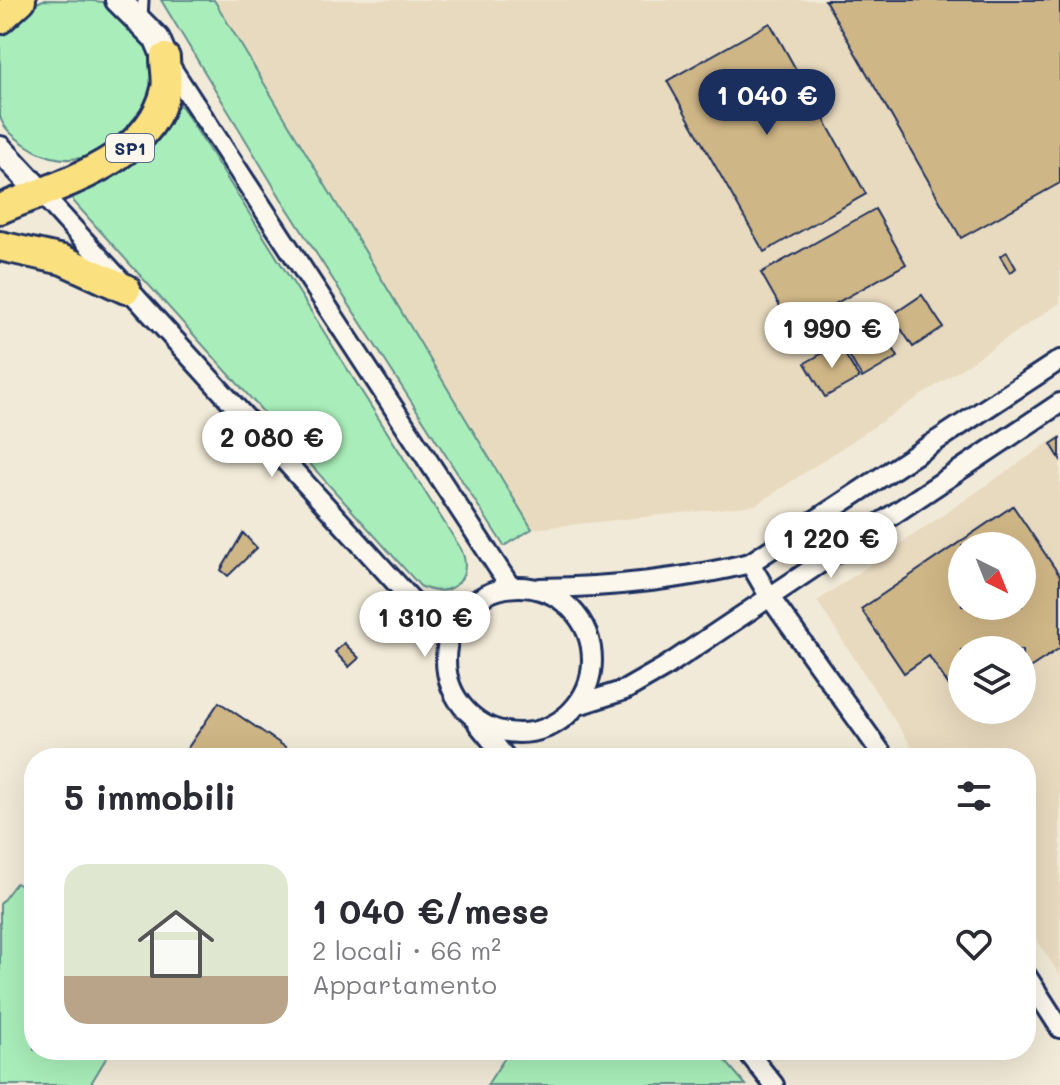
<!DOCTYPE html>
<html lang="it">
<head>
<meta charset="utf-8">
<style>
  :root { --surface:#fff; --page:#f7f7f7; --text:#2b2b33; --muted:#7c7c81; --accent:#1b2f5e }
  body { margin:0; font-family:Mali,sans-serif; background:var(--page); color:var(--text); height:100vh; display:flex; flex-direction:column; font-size:30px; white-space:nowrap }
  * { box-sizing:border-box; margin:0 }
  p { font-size:26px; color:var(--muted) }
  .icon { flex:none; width:44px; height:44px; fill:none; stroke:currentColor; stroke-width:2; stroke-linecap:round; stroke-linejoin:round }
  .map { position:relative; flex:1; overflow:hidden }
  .details { position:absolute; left:24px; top:748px; width:1012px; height:312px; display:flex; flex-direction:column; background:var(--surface); border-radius:32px; box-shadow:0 8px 32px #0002 }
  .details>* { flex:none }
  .needle { width:52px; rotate:137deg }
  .tools { position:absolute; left:948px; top:532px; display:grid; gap:16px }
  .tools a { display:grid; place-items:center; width:88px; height:88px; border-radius:50%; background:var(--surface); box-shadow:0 8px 32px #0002; font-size:40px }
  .price { position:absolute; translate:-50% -68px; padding:0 18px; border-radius:28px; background:#fff; color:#222; font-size:26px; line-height:52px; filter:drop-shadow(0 2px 4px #0008) }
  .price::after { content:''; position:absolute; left:50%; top:48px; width:24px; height:18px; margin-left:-12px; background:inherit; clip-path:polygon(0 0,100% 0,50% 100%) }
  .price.on { background:var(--accent); color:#fff }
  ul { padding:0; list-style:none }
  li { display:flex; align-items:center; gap:24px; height:200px; padding:0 40px }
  li span { display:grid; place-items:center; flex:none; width:224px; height:160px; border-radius:24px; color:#555 }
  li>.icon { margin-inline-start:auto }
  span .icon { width:96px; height:96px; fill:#fffc; stroke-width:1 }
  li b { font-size:34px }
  h2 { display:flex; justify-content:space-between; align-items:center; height:96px; padding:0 40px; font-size:34px }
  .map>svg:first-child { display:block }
  .built { fill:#e8dabf; fill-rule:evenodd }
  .green { fill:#a9eeba; stroke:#628e8c; stroke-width:2 }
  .building { fill:#cfb686; stroke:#1b2f5e; stroke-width:2; fill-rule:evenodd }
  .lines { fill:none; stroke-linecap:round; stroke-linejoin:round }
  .lane-casing { stroke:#1b2f5e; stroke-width:15 }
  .street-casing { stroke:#1b2f5e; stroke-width:24 }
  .secondary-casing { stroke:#1b2f5e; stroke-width:30 }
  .primary-casing { stroke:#1b2f5e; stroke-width:34 }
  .lane { stroke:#fbf7ec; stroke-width:9 }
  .street { stroke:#fbf7ec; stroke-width:18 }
  .secondary { stroke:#fbf7ec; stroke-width:24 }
  .primary { stroke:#fbe080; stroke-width:28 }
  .labels { text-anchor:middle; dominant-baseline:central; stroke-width:8; stroke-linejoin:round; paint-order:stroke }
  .shield { fill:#fbf7ec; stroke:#5e6b89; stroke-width:2 }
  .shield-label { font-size:18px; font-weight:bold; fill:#1b2f5e }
</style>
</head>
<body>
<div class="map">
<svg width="1060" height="1085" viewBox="0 0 1060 1085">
  <rect width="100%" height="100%" fill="#f2ead8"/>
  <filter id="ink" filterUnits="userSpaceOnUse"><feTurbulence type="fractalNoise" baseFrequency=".0125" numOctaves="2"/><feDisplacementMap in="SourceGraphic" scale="16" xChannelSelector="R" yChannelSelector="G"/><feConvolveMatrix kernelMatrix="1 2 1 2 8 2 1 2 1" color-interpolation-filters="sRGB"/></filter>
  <g filter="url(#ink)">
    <!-- built -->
    <path class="built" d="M214,0H1060V303L756,505L532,529Z
      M1060,435V976L1026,923V758H919L817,601ZM962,546H1022V606H962ZM962,650H1022V710H962Z"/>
    <!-- green -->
    <path class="green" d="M43,0C60,0 87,0 103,2C115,6 123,15 132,24C193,88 109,190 34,150C22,143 3,131 0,116C0,96 0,59 0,37L27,8Z
      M161,0H214L532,529L504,546L282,200Z
      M176,103L182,107L461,549C475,579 449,601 420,586L74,202L72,197L73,192C102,177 136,166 155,139C162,129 166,116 172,104Z
      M16,883L34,894V1050H111L90,1085H0V904Z
      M510,1050H716L746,1085H487Z"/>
    <!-- building -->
    <path class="building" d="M825,0H1060V183L961,238Z
      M770,23L866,194L764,252L667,81Z
      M875,209L906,264L792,328L761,273Z
      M1007,252L1016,268L1010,273L1000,256Z
      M922,295L943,327L913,347L892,315Z
      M878,321L898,357L862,378L841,341Z
      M839,344L859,378L825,397L805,363Z
      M1060,438V459L1051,444Z
      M1013,506L1060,576V648L1022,673V650H962V705L929,656L904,673L861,609ZM962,546H1022V606H962Z
      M243,533L257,548L228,576L221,570Z
      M344,643L359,658L349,667L335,652Z
      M219,702L300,757V758H181Z"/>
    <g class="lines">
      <!-- lane casing -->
      <g class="lane-casing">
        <path id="lane" d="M142,18L143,0"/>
      </g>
      <!-- street casing -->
      <g class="street-casing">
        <path id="street" d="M168,63L510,586
          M40,192L448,640
          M750,563L769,596L885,758
          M446 660a73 73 0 1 1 146 0a73 73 0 1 1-146 0Z
          M540,588C610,587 682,580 750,563L1060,360
          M578,705L625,690L665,667L1060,403
          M478,724L506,758
          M1026,975L1060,1028
          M746,1050L774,1085"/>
      </g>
      <!-- secondary casing -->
      <g class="secondary-casing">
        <path id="secondary" d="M118,0L157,39L165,58
          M0,149L40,192"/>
      </g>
      <!-- primary casing -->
      <g class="primary-casing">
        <path id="primary" d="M0,19L21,0
          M0,209C59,184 150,162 166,89C168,80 165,67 165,58
          M0,246L63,260L126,289"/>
      </g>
      <!-- lane -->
      <use href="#lane" class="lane"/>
      <!-- street -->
      <use href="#street" class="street"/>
      <!-- secondary -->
      <use href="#secondary" class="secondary"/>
      <!-- primary -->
      <use href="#primary" class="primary"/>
    </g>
  </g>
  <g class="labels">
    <!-- shield labels -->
    <rect class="shield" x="106" y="134" width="48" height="28" rx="6"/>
    <g class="shield-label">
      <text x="130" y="148">SP1</text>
    </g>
  </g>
</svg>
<div class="tools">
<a><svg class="needle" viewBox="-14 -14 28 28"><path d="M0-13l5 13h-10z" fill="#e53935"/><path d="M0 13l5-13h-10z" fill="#7c7c81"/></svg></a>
<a><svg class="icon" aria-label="layers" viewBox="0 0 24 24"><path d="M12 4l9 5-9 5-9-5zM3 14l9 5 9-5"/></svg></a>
</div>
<b class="price on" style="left:767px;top:137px">1 040 €</b>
<b class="price" style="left:832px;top:370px">1 990 €</b>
<b class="price" style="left:272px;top:479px">2 080 €</b>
<b class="price" style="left:831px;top:580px">1 220 €</b>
<b class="price" style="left:425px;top:659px">1 310 €</b>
<section class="details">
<h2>5 immobili<svg class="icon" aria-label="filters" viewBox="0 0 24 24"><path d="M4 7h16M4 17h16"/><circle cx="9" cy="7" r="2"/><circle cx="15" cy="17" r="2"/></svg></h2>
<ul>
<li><span style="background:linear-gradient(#dfe7d0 70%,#b9a48a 0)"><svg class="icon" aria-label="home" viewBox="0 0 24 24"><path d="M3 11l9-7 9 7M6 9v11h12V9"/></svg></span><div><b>1 040 €/mese</b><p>2 locali · 66 m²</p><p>Appartamento</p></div><svg class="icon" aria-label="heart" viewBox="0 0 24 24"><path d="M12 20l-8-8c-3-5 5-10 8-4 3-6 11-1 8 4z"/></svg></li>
</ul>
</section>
</div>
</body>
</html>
